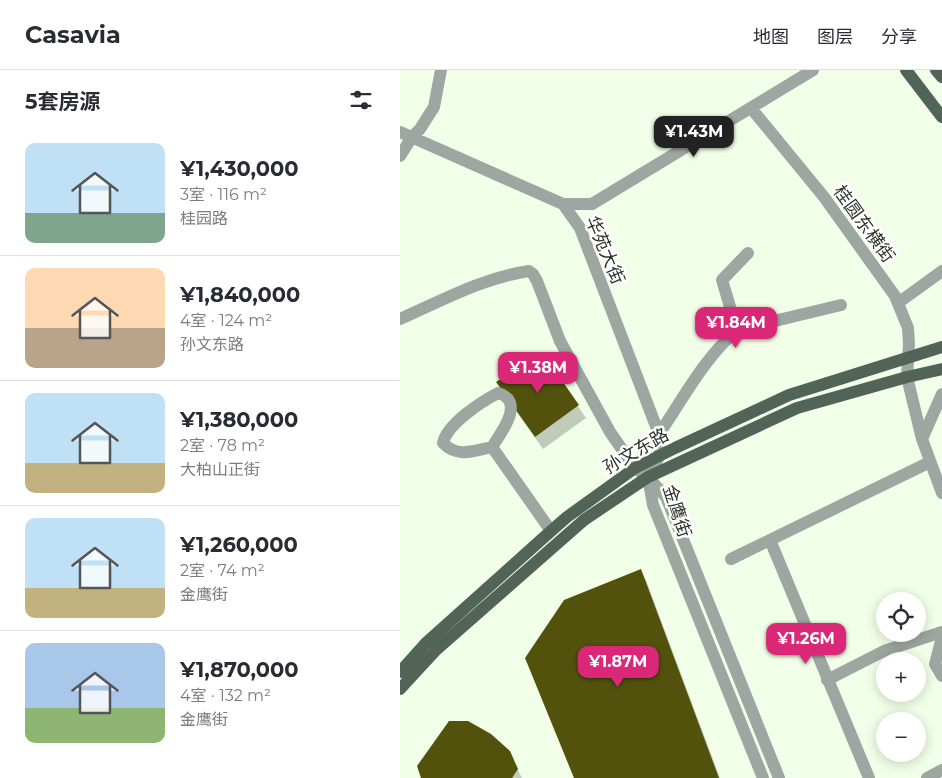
<!DOCTYPE html>
<html lang="zh">
<head>
<meta charset="utf-8">
<style>
  :root { --surface:#fff; --page:#f2f2f3; --text:#2b2b33; --muted:#7c7c81; --line:#e1e1e2; --accent:#db2777 }
  body { margin:0; font-family:Montserrat,"Noto Sans SC",sans-serif; background:var(--page); color:var(--text); height:100vh; display:flex; flex-direction:column; font-size:19px; white-space:nowrap }
  * { box-sizing:border-box; margin:0 }
  p { font-size:16px; color:var(--muted) }
  .icon { flex:none; width:28px; height:28px; fill:none; stroke:currentColor; stroke-width:2; stroke-linecap:round; stroke-linejoin:round }
  .map { position:relative; flex:1; overflow:hidden }
  .details { display:flex; flex-direction:column; background:var(--surface); width:400px }
  .details>* { flex:none }
  .controls { position:absolute; left:476px; top:522px; display:grid; gap:10px }
  .controls a { display:grid; place-items:center; width:50px; height:50px; border-radius:50%; background:var(--surface); box-shadow:0 2px 12px #0003; font-size:25px }
  .price { position:absolute; translate:-50% -42px; padding:0 11px; border-radius:10px; background:var(--accent); color:#fff; font-size:16px; line-height:32px; filter:drop-shadow(0 1px 2px #0008) }
  .price::after { content:''; position:absolute; left:50%; top:30px; width:15px; height:11px; margin-left:-8px; background:inherit; clip-path:polygon(0 0,100% 0,50% 100%) }
  .price.current { background:#222; color:#fff }
  ul { padding:0; list-style:none }
  li { display:flex; align-items:center; gap:15px; height:125px; padding:0 25px }
  li+li { border-top:1px solid var(--line) }
  li span { display:grid; place-items:center; flex:none; width:140px; height:100px; border-radius:10px; color:#555 }
  li>.icon { margin-inline-start:auto }
  span .icon { width:60px; height:60px; fill:#fffc; stroke-width:1 }
  li b { font-size:21px }
  h2 { display:flex; justify-content:space-between; align-items:center; height:60px; padding:0 25px; font-size:21px }
  header { display:flex; align-items:center; gap:30px; box-sizing:border-box; height:70px; padding:0 25px; background:var(--surface); border-bottom:1px solid var(--line) }
  header strong { font-size:24px }
  nav { display:flex; gap:28px; margin-inline-start:auto; font-size:18px }
  main { display:flex; flex:1; min-height:0 }
  .map>svg:first-child { display:block }
  .shadow { fill:#0003 }
  .building { fill:#52520d }
  .lines { fill:none; stroke-linecap:round; stroke-linejoin:round }
  .minor { stroke:#9da6a0; stroke-width:12 }
  .major { stroke:#526357; stroke-width:12 }
  .labels { text-anchor:middle; dominant-baseline:central; stroke-width:5; stroke-linejoin:round; paint-order:stroke }
  .street-label { font-size:18px; fill:#2f332b; stroke:#fff }
</style>
</head>
<body>
<header>
<strong>Casavia</strong>
<nav><a>地图</a><a>图层</a><a>分享</a></nav>
</header>
<main>
<section class="details">
<h2>5套房源<svg class="icon" aria-label="filters" viewBox="0 0 24 24"><path d="M4 7h16M4 17h16"/><circle cx="9" cy="7" r="2"/><circle cx="15" cy="17" r="2"/></svg></h2>
<ul>
<li><span style="background:linear-gradient(#bfe0f5 70%,#7fa58c 0)"><svg class="icon" aria-label="home" viewBox="0 0 24 24"><path d="M3 11l9-7 9 7M6 9v11h12V9"/></svg></span><div><b>¥1,430,000</b><p>3室 · 116 m²</p><p>桂园路</p></div></li>
<li><span style="background:linear-gradient(#ffd9b3 60%,#b9a48a 0)"><svg class="icon" aria-label="home" viewBox="0 0 24 24"><path d="M3 11l9-7 9 7M6 9v11h12V9"/></svg></span><div><b>¥1,840,000</b><p>4室 · 124 m²</p><p>孙文东路</p></div></li>
<li><span style="background:linear-gradient(#bfe0f5 70%,#c2b280 0)"><svg class="icon" aria-label="home" viewBox="0 0 24 24"><path d="M3 11l9-7 9 7M6 9v11h12V9"/></svg></span><div><b>¥1,380,000</b><p>2室 · 78 m²</p><p>大柏山正街</p></div></li>
<li><span style="background:linear-gradient(#bfe0f5 70%,#c2b280 0)"><svg class="icon" aria-label="home" viewBox="0 0 24 24"><path d="M3 11l9-7 9 7M6 9v11h12V9"/></svg></span><div><b>¥1,260,000</b><p>2室 · 74 m²</p><p>金鹰街</p></div></li>
<li><span style="background:linear-gradient(#a9c7e8 65%,#8fb573 0)"><svg class="icon" aria-label="home" viewBox="0 0 24 24"><path d="M3 11l9-7 9 7M6 9v11h12V9"/></svg></span><div><b>¥1,870,000</b><p>4室 · 132 m²</p><p>金鹰街</p></div></li>
</ul>
</section>
<div class="map">
<svg width="542" height="708" viewBox="0 0 542 708">
  <rect width="100%" height="100%" fill="#f1ffe8"/>
  <!-- shadow -->
  <path class="shadow" d="M142,284L186,348L143,379L105,325Z
    M241,501L246,510L320,708H176Z
    M109,682L122,708H22Z"/>
  <!-- building -->
  <path class="building" d="M142,282L179,335L135,367L96,312Z
    M241,499L319,708H174L125,588L164,530Z
    M49,651H68L91,664L110,681L118,699L112,708H21L17,696Z"/>
  <g class="lines">
    <!-- minor -->
    <path class="minor" d="M351,38L424,127L495,226L508,258L509,274L507,307L522,369L542,423
      M0,62L163,134L180,158L259,364L260,385L248,407
      M0,86L12,67L20,59L34,37L41,0
      M163,134H192L413,0
      M498,233L542,201
      M0,249C43,230 82,208 129,201L133,204L137,211L160,271L210,362L235,398L248,407L266,427L379,708
      M337,260L322,210L348,183
      M259,364C283,329 304,288 337,260L441,235
      M522,369L542,324
      M92,377C74,381 57,388 43,373C47,354 81,332 98,323C126,331 101,363 92,377L151,461
      M248,407L253,435L363,708
      M370,470L469,708
      M331,489L530,392
      M542,567L535,594L542,606
      M427,610L484,581L542,562
      M527,708L542,700"/>
    <!-- major -->
    <path class="major" d="M506,0L542,47
      M536,0L542,7
      M0,602L26,573L151,461L167,447L235,398L275,378L389,325L542,277
      M0,619L36,580L184,450L248,407L397,338L507,307L542,299"/>
  </g>
  <g class="labels">
    <!-- street labels -->
    <g class="street-label">
      <text transform="translate(464 154) rotate(54)">桂圆东横街</text>
      <text transform="translate(205 180) rotate(67)">华苑大街</text>
      <text transform="translate(236 381) rotate(-30)">孙文东路</text>
      <text transform="translate(277 441) rotate(72)">金鹰街</text>
    </g>
  </g>
</svg>
<div class="controls">
<a><svg class="icon" aria-label="locate" viewBox="0 0 24 24"><circle cx="12" cy="12" r="6"/><path d="M12 2v4M12 18v4M2 12h4M18 12h4"/></svg></a>
<a>+</a>
<a>−</a>
</div>
<b class="price current" style="left:294px;top:88px">¥1.43M</b>
<b class="price" style="left:336px;top:279px">¥1.84M</b>
<b class="price" style="left:138px;top:324px">¥1.38M</b>
<b class="price" style="left:406px;top:595px">¥1.26M</b>
<b class="price" style="left:218px;top:618px">¥1.87M</b>
</div>
</main>
</body>
</html>
